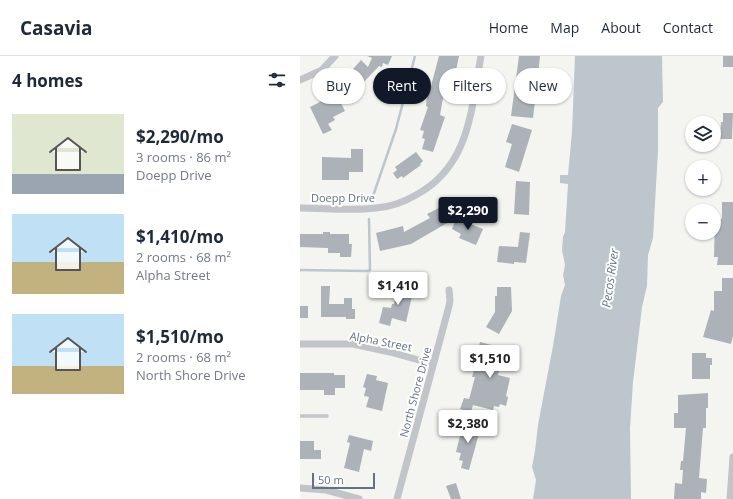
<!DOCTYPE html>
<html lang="en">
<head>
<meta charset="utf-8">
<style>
  :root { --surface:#fff; --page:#f6f6f7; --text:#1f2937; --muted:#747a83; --line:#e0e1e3; --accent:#111827 }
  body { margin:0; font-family:"Open Sans",sans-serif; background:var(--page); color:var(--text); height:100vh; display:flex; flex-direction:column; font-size:15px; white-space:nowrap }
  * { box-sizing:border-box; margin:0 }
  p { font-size:13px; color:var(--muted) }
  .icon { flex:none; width:22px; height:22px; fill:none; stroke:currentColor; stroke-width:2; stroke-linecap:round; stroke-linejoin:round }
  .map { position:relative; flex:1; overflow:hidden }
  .panel { display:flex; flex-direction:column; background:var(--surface); width:300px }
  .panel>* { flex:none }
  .hud { position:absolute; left:12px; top:12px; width:361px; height:36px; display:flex; gap:8px }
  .tools { position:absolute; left:385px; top:60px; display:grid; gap:8px }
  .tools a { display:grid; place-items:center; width:36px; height:36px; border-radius:50%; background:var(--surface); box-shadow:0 1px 3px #0004; font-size:20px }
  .scale { position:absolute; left:12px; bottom:10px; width:63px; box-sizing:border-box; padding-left:4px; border:2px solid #637181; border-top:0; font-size:11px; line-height:14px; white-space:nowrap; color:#637181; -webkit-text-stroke:3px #fff; paint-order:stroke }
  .price { position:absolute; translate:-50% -34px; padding:0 9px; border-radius:4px; background:#fff; color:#222; font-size:13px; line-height:26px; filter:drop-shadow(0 1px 2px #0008) }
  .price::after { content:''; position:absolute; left:50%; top:24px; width:12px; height:9px; margin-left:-6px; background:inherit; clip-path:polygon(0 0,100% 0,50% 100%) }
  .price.active { background:var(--accent); color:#fff }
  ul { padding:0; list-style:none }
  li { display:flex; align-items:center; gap:12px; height:100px; padding:0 12px }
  li span { display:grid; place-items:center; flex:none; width:112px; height:80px; border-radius:0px; color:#555 }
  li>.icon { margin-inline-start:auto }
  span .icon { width:48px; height:48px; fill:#fffc; stroke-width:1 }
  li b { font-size:17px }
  h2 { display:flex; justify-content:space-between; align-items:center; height:48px; padding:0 12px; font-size:17px }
  .pill { padding:0 14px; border-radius:18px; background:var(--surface); box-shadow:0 1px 3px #0004; font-size:14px; line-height:36px }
  .pill.active { background:var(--accent); color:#fff }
  header { display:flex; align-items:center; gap:24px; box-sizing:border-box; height:56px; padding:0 20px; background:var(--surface); border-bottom:1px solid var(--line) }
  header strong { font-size:19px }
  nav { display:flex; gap:22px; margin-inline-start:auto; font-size:14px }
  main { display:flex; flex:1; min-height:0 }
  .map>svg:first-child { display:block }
  .water { fill:#bcc6cc }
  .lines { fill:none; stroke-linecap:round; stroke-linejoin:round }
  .stream { stroke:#bcc6cc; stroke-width:2.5 }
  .building { fill:#acb2b8 }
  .service { stroke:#c1c4c8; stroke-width:3.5 }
  .minor { stroke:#c1c4c8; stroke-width:7 }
  .labels { text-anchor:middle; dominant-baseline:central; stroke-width:4; stroke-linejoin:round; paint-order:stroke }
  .street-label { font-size:11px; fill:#637181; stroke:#fff }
  .water-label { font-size:12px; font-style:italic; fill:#637a85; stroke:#fff }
</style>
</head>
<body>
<header>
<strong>Casavia</strong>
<nav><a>Home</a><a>Map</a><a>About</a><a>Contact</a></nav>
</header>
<main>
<section class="panel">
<h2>4 homes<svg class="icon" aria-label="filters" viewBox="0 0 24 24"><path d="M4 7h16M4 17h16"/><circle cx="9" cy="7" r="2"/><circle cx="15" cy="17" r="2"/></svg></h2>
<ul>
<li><span style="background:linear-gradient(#dfe7d0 75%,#9aa5b1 0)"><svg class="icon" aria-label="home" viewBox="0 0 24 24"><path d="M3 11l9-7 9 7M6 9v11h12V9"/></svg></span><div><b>$2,290/mo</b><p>3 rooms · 86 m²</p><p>Doepp Drive</p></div></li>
<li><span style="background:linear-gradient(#bfe0f5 60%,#c2b280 0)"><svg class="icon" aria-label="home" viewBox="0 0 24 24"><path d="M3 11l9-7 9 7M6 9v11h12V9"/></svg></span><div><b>$1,410/mo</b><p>2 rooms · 68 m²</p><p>Alpha Street</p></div></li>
<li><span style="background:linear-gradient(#bfe0f5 65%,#c2b280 0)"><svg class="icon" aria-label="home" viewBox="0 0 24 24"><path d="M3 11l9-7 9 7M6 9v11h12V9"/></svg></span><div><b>$1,510/mo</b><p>2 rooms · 68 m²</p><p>North Shore Drive</p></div></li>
</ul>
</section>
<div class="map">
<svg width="433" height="443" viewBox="0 0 433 443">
  <rect width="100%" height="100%" fill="#f4f4f0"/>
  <!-- water -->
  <path class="water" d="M275,0H362L363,46L358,52V95L353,182L348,199L347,230L342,251L333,326L330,372L331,443H233L236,424L232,411L235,395L238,369L253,290L261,240L265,229L263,219L265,209L262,194L263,181L265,176L268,128L260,127V119H268L272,76Z"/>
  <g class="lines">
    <!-- stream -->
    <path class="stream" d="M72,143L96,73L115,0
      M0,214L67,215L70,214L69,163"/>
  </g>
  <!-- building -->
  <path class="building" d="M67,0H92L88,9L83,7L82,11L79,10L61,29L59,27L48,38L39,29L61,4L68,11L72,2Z
    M139,0H159L154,24L157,25L155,33L145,31L140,59L145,61L133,96L122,93L125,83L122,82L124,75L120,74L128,51L126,50L127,40L124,39L126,29L131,30Z
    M219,0H240L238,20L233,19L231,36L236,37L233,62L211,60Z
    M423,0H433V11H423Z
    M35,35L45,55L33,61L35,64L28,68L32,74L23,78L10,51L20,46L19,44Z
    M423,57H433L432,83H420L421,66H423Z
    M212,68L232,74L219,116L205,111L212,88L206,86Z
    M51,93H63V116H49V124H22V101L51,102Z
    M116,96L123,105L120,108L121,109L103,122L102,120L97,123L93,117L97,114L95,111Z
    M216,125L230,126L229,159L214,158Z
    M422,146H433V209H417L418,201H414L415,163H422Z
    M139,152L147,167L111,188L80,195L76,177L103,170L104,176L130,162L127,158Z
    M156,162L183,173L176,189L159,182L161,178L152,173Z
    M23,176H30V178H49V188H52L51,201H40V197H28V192L0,191V178H23Z
    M220,176L230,177L226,207L214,206V208L197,206L199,190L218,191Z
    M78,222H93L94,231H78Z
    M422,222H433V280L431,288L403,281L411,254L414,255V235H422Z
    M99,228L114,232L106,266L92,262L90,270L79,267L83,251L91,252L92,248H94Z
    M21,230H30L29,248H44V242H52V253H55V263H46V261H21Z
    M197,231H211L212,255L199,278L186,271L195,256V240H197Z
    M0,250H8V262H0Z
    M180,286L218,296L216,305L202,302L198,319L210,322L206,340L208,341L206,350L200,348L199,351L194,350L193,354L173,349L171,356L160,353L164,342L169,343L170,340L175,321H172L174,314L178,315L182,299L177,298Z
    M392,297H406V302H412V309H410V323H392Z
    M0,317H34V319H45V332H35V339H24V334H0Z
    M67,318L77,320L76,324L88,327L82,355L66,351L69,341L64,340L66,332L63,331Z
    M408,337V352H406V372H403L399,422L407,423L406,437L401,436V443H374L375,427L382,428L383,414H380L381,405H383L386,372H374V357H378V339Z
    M163,368L173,371L174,368L181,370L169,414L161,412L163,405L159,404L161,397L156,396Z
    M49,379L73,385L71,395L64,393L59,416L44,412L50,387L47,386Z
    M0,385H14V394H21V403H0Z
    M156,427L161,443H151L146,430Z"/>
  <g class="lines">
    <!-- service -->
    <path class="service" d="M0,360H27"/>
    <!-- minor -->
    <path class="minor" d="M0,24L22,14L35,0
      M0,152C25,152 51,155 76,152C90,151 104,146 116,139C170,110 171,54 181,0
      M0,288H53L90,296L133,308
      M0,432L26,434L59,443
      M97,443L148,254L150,245L149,234
      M430,443L433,401"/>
  </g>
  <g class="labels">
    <!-- street labels -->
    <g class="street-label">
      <text x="43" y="141">Doepp Drive</text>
      <text transform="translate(81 285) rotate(11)">Alpha Street</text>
      <text transform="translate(115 336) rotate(-75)">North Shore Drive</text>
    </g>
    <!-- water labels -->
    <g class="water-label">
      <text transform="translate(310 222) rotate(-82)">Pecos River</text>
    </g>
  </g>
</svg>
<div class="tools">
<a><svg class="icon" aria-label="layers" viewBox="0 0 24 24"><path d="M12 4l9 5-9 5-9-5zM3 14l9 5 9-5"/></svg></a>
<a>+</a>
<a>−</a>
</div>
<div class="scale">50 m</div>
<b class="price active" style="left:168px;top:175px">$2,290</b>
<b class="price" style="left:98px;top:250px">$1,410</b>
<b class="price" style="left:190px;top:323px">$1,510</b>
<b class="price" style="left:168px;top:388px">$2,380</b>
<div class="hud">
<a class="pill">Buy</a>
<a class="pill active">Rent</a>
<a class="pill">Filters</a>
<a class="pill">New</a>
</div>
</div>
</main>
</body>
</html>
